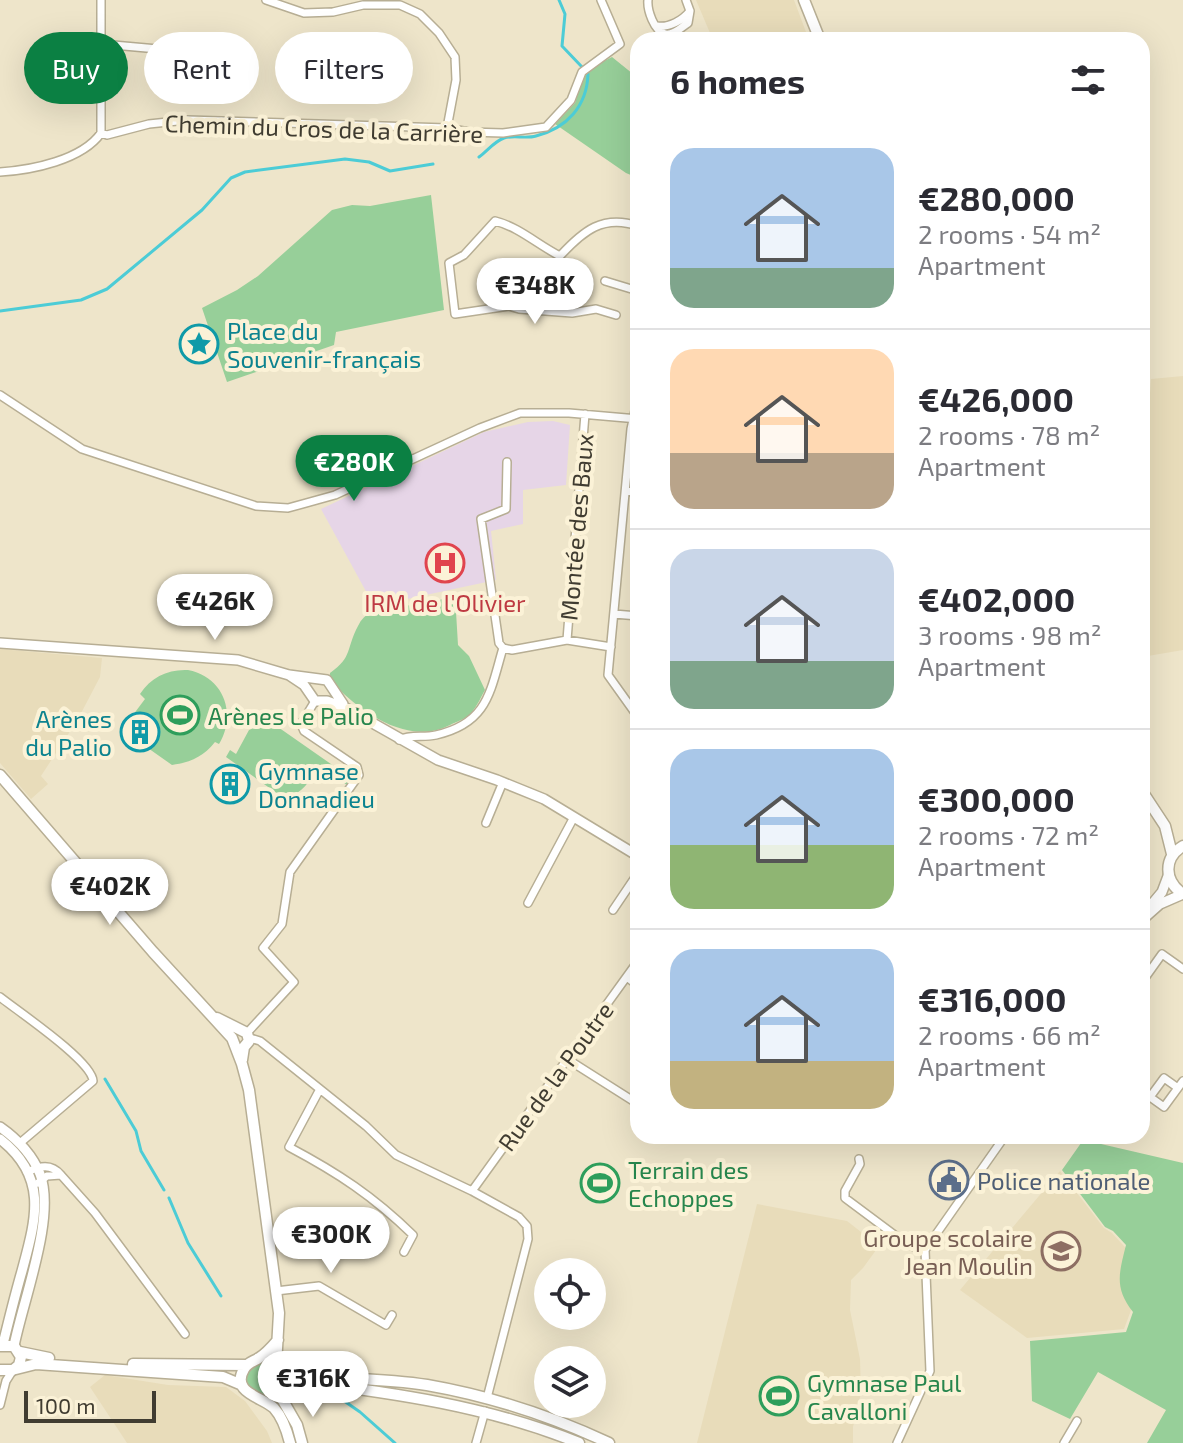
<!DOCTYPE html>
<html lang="en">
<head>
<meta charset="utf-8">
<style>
  :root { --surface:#fff; --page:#f7f7f7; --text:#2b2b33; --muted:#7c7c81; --line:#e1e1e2; --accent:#0b8043 }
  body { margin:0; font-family:"Exo 2",sans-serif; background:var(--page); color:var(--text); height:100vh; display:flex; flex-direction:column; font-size:30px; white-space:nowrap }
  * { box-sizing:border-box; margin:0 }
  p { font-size:26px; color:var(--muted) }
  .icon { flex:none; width:44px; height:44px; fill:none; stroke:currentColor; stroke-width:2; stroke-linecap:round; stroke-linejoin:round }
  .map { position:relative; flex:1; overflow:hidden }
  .sheet { position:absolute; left:630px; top:32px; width:520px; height:1112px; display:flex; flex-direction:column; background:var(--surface); border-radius:24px; box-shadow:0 8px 32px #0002 }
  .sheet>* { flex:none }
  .hud { position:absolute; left:24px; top:32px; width:486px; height:72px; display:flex; gap:16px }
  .buttons { position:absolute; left:534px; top:1258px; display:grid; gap:16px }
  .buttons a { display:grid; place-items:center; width:72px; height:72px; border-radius:50%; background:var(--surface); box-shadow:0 8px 32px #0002; font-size:40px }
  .scale { position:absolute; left:24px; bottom:20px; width:132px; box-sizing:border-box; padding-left:8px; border:4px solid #403c31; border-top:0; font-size:22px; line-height:28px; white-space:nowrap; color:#403c31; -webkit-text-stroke:6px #fbf2d7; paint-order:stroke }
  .price { position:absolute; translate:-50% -68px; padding:0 18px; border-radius:28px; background:#fff; color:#222; font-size:26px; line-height:52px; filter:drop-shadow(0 2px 4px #0008) }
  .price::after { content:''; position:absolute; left:50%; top:48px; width:24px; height:18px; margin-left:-12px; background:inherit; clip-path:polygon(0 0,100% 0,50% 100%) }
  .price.selected { background:var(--accent); color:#fff }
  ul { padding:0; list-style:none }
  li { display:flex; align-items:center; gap:24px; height:200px; padding:0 40px }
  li+li { border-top:2px solid var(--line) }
  li span { display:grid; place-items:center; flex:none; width:224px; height:160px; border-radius:24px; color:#555 }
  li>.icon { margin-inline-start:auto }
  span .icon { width:96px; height:96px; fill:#fffc; stroke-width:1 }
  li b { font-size:34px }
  h2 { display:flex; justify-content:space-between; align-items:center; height:96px; padding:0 40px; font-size:34px }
  .tag { padding:0 28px; border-radius:36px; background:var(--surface); box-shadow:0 8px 32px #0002; font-size:28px; line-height:72px }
  .tag.selected { background:var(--accent); color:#fff }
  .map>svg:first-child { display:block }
  .built { fill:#e8dcba }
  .medical { fill:#e6d5e7 }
  .green { fill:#97cf99 }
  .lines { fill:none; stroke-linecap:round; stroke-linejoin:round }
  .stream { stroke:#4cccd6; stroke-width:3 }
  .minor-casing { stroke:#b7ae94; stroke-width:10 }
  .tertiary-casing { stroke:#b7ae94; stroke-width:12 }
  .secondary-casing { stroke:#b7ae94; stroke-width:13 }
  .minor { stroke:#fff; stroke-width:7 }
  .tertiary { stroke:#fff; stroke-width:9 }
  .secondary { stroke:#fff; stroke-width:10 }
  .labels { text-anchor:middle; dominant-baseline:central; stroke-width:8; stroke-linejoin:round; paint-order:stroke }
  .street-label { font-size:24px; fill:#403c31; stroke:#fbf2d7 }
  .culture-label { font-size:24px; fill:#0d838f; stroke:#fbf2d7; text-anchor:start }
  .health-label { font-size:24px; fill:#be3a42; stroke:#fbf2d7 }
  .leisure-label { font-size:24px; fill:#27864d; stroke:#fbf2d7; text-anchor:start }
  .service-label { font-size:24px; fill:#4e5e75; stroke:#fbf2d7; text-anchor:start }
  .education-label { font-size:24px; fill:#785e54; stroke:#fbf2d7; text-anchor:end }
</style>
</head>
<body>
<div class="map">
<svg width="1183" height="1443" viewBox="0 0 1183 1443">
  <rect width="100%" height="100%" fill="#eee5ca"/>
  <!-- built -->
  <path class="built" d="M696,0H794L809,40H713Z
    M1183,376V650L1142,657V508L1151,379Z
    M0,649L102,658L100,677L78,719L41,776L48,784L31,799L0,763Z
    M1060,1171L1104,1228L1112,1233L1146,1270L1124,1329L1027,1338L960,1290Z
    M757,1204L847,1221L879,1246L863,1268L851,1280L850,1310L860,1359L861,1393L853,1427V1443H697Z
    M105,1375L168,1385L226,1387L245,1401L267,1431L272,1443H127L90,1387Z"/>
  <!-- medical -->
  <path class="medical" d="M553,421L570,425L566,485L523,490V524L491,531L496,580L374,606L321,509L484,432L528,422Z"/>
  <!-- green -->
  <path class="green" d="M612,57L638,78V178L626,173L555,124L575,103L585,71Z
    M431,195L444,310L336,332L334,345L227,382L202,308L237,290L258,276L332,210L352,205L370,206Z
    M455,595L458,645L469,656L485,690C481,697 477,706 472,712C466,719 458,721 450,725C408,747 358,711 330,680V673C353,657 346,648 358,626C371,599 408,609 432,603C440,601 446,596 455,595Z
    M188,670C224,677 237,714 219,744L215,742C203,757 191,762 172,765L128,734L129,731L124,727L145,699L140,694C151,677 168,669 188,670Z
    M255,711L351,778L347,785L316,764C314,776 305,790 293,795L299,800L295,806L226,757L230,750L236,754L249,730L261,725L251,717Z
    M1086,1136L1101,1144L1183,1163V1443H1147L1166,1410L1098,1372L1070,1419L1032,1401L1030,1341L1126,1332L1133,1312C1114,1288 1119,1273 1126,1245L1113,1231L1105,1227L1062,1170Z
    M246 1379a15 15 0 1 1 30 0a15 15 0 1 1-30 0Z"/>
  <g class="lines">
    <!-- stream -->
    <path class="stream" d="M559,0L565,14L562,46L582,67
      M479,157C487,151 495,141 504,138C514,135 526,139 536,136C567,128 587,106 588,74
      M0,311L81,300L107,289L202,210L231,178L245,172L345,159L369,162L390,171L433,164
      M105,1079L136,1131L141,1151L164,1190
      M169,1198L188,1243L221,1296
      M337,1396L360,1412L395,1443"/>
    <!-- minor casing -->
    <g class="minor-casing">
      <path id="minor" d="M266,0L304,13L333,12L363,5H400L420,14L439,33L455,57L456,80L447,128
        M648,0C647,10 654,31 665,34C673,36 682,27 688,23L690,11
        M657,26C669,28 683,20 690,11L686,0
        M102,44L191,52
        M101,133V0
        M0,172C32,170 82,160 101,133L107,135L149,124L187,120L447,128L469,132L503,133L546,127L571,100L582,72L620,44L601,0
        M605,281L638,291
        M616,315L596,309L572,313L519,309L509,306L455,314L449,263L464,255L495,221C519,227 538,245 560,256C583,231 603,214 638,226
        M0,395L82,449L256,506L288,508L335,495L480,428L520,413H569L638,419
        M638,397L631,429L608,675L638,717
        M507,462L506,509L481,519L499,643L503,648L512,650L567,640L611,647
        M626,491L634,492L638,496
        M614,614L638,616
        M567,640L585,414
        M399,740C411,734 423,738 436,735C488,723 490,692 503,648
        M486,823L503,782
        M528,903L574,817
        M613,910L638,873
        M627,977L638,986
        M1142,982L1162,954L1183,969
        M0,997C19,1012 92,1061 93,1081L20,1143
        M247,1033L294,982L263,948L282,924L290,872L359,775L357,767L304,731L301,724L315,701
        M250,1038L260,1041L366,1126L396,1155L472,1191L519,1217L527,1226L528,1239L487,1398
        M567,1059L638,1104
        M1178,1088L1164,1078L1150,1097L1164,1107L1183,1081
        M320,1089L289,1147C338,1173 373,1196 413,1235L404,1252
        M859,1159L860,1164L845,1191V1198L908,1245L925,1250
        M27,1172C40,1166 51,1163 61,1175L47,1176L38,1183
        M61,1175L95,1213L185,1334
        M472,1191L638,961
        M276,1291L319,1286L386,1325L392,1315
        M0,1405L6,1381L13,1370
        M476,1443L485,1411
        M897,1443L930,1371L925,1250L1005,1136
        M1064,1443L1077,1421"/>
    </g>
    <!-- tertiary casing -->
    <g class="tertiary-casing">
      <path id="tertiary" d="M0,643L238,660L289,675L327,680L343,704
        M289,675L304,685L315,701H327L346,708L438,760L497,780L544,799L638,856
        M1152,904L1162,892L1168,876
        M1142,920L1160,904L1183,894
        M0,1127C17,1139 32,1154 40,1174C56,1217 23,1300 14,1346
        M0,1139C49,1177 36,1219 22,1271C15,1295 9,1320 3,1344"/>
    </g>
    <!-- secondary casing -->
    <g class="secondary-casing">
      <path id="secondary" d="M804,0L820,40
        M0,775L153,952L232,1038L242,1064L249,1090L279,1313L276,1366
        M1142,791L1165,826L1172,854
        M1183,846C1163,858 1164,881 1183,894
        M217,1018L247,1033L249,1041L244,1047L242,1060
        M278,1340C272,1347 266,1354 259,1358C253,1362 248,1362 244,1369C230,1393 263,1397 274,1408C283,1418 287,1431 290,1443
        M0,1346H14L21,1357L19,1365L13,1370H0
        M20,1352L49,1358
        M133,1364L247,1365
        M16,1369L36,1364L223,1377L242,1385
        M279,1371L298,1375C341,1379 385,1378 427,1385C490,1396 551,1416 609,1443
        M279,1387L298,1381C394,1393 488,1406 579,1443
        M277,1390L297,1425L302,1443"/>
    </g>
    <!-- minor -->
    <use href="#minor" class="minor"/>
    <!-- tertiary -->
    <use href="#tertiary" class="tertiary"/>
    <!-- secondary -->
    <use href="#secondary" class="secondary"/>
  </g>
  <!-- icons -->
  <defs>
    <g id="sight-ring" transform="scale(2)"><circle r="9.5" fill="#fbf2d7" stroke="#0f9aa8" stroke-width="1.5"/><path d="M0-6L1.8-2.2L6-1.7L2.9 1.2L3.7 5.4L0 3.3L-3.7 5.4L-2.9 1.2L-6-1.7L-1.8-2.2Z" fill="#0f9aa8"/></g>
    <g id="hospital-ring" transform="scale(2)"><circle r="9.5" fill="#fbf2d7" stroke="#e0444e" stroke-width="1.5"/><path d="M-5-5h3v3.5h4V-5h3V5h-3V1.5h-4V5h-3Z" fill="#e0444e"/></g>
    <g id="stadium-ring" transform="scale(2)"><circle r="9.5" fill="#fbf2d7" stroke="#2e9e5b" stroke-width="1.5"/><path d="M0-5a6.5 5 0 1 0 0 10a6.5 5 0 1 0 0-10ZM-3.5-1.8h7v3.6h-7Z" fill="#2e9e5b"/></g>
    <g id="building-ring" transform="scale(2)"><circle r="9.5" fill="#fbf2d7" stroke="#0f9aa8" stroke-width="1.5"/><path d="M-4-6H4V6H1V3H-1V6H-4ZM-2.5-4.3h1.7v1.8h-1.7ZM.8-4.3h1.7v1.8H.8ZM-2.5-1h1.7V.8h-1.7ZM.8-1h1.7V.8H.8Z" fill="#0f9aa8"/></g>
    <g id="civic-ring" transform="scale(2)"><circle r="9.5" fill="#fbf2d7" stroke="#5c6f8a" stroke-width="1.5"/><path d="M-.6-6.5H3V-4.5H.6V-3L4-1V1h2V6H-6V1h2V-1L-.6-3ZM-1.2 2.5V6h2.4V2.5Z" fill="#5c6f8a"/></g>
    <g id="school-ring" transform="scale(2)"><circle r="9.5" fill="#fbf2d7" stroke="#8d6e63" stroke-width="1.5"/><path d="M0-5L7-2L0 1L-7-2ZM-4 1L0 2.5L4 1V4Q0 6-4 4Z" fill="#8d6e63"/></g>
  </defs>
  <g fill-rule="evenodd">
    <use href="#sight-ring" x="199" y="344"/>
    <use href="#hospital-ring" x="445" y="563"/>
    <use href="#stadium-ring" x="180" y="715"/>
    <use href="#building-ring" x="140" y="732"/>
    <use href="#building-ring" x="230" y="784"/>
    <use href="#civic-ring" x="949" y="1180"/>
    <use href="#stadium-ring" x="600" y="1183"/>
    <use href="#school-ring" x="1061" y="1251"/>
    <use href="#stadium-ring" x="779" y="1396"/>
  </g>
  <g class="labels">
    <!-- street labels -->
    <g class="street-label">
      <text transform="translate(324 128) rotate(2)">Chemin du Cros de la Carrière</text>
      <text transform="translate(576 527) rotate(-85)">Montée des Baux</text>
      <text transform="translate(555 1076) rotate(-54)">Rue de la Poutre</text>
    </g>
    <!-- culture labels -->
    <g class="culture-label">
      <text x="227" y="330">Place du<tspan x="227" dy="28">Souvenir-français</tspan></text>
      <text x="112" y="718" text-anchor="end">Arènes<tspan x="112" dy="28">du Palio</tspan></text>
      <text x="258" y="770">Gymnase<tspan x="258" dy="28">Donnadieu</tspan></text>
    </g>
    <!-- health labels -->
    <g class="health-label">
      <text x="445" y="602">IRM de l'Olivier</text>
    </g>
    <!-- leisure labels -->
    <g class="leisure-label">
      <text x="208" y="715">Arènes Le Palio</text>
      <text x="628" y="1169">Terrain des<tspan x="628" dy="28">Echoppes</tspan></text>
      <text x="807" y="1382">Gymnase Paul<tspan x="807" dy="28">Cavalloni</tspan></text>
    </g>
    <!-- service labels -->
    <g class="service-label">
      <text x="977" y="1180">Police nationale</text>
    </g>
    <!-- education labels -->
    <g class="education-label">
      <text x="1033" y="1237">Groupe scolaire<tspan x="1033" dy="28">Jean Moulin</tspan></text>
    </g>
  </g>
</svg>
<div class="buttons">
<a><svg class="icon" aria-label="locate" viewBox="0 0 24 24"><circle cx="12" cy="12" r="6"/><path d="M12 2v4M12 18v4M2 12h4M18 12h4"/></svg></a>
<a><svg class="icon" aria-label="layers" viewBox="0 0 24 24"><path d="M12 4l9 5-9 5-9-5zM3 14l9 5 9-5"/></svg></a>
</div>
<div class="scale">100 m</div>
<b class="price" style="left:535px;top:326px">€348K</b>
<b class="price selected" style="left:354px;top:503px">€280K</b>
<b class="price" style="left:215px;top:642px">€426K</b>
<b class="price" style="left:110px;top:927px">€402K</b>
<b class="price" style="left:331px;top:1275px">€300K</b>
<b class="price" style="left:313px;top:1419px">€316K</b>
<div class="hud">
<a class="tag selected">Buy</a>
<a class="tag">Rent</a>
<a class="tag">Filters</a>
</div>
<section class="sheet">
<h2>6 homes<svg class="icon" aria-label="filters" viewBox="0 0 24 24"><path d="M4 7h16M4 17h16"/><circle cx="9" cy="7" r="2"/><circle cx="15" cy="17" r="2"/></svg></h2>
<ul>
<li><span style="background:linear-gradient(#a9c7e8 75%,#7fa58c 0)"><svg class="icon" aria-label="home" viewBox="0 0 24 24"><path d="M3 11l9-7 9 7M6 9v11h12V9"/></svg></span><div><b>€280,000</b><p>2 rooms · 54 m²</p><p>Apartment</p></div></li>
<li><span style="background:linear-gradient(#ffd9b3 65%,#b9a48a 0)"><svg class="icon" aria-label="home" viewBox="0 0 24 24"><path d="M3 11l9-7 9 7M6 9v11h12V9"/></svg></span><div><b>€426,000</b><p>2 rooms · 78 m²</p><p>Apartment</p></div></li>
<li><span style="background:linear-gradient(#c9d6e8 70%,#7fa58c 0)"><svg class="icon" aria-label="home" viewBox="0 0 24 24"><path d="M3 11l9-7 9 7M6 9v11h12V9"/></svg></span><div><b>€402,000</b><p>3 rooms · 98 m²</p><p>Apartment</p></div></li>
<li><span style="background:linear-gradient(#a9c7e8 60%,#8fb573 0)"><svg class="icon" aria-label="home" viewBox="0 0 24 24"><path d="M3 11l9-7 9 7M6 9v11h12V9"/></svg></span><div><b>€300,000</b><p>2 rooms · 72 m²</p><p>Apartment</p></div></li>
<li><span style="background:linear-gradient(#a9c7e8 70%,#c2b280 0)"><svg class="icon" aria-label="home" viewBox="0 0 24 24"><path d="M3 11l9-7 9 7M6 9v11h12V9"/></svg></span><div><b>€316,000</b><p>2 rooms · 66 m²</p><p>Apartment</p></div></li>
</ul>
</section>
</div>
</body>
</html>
